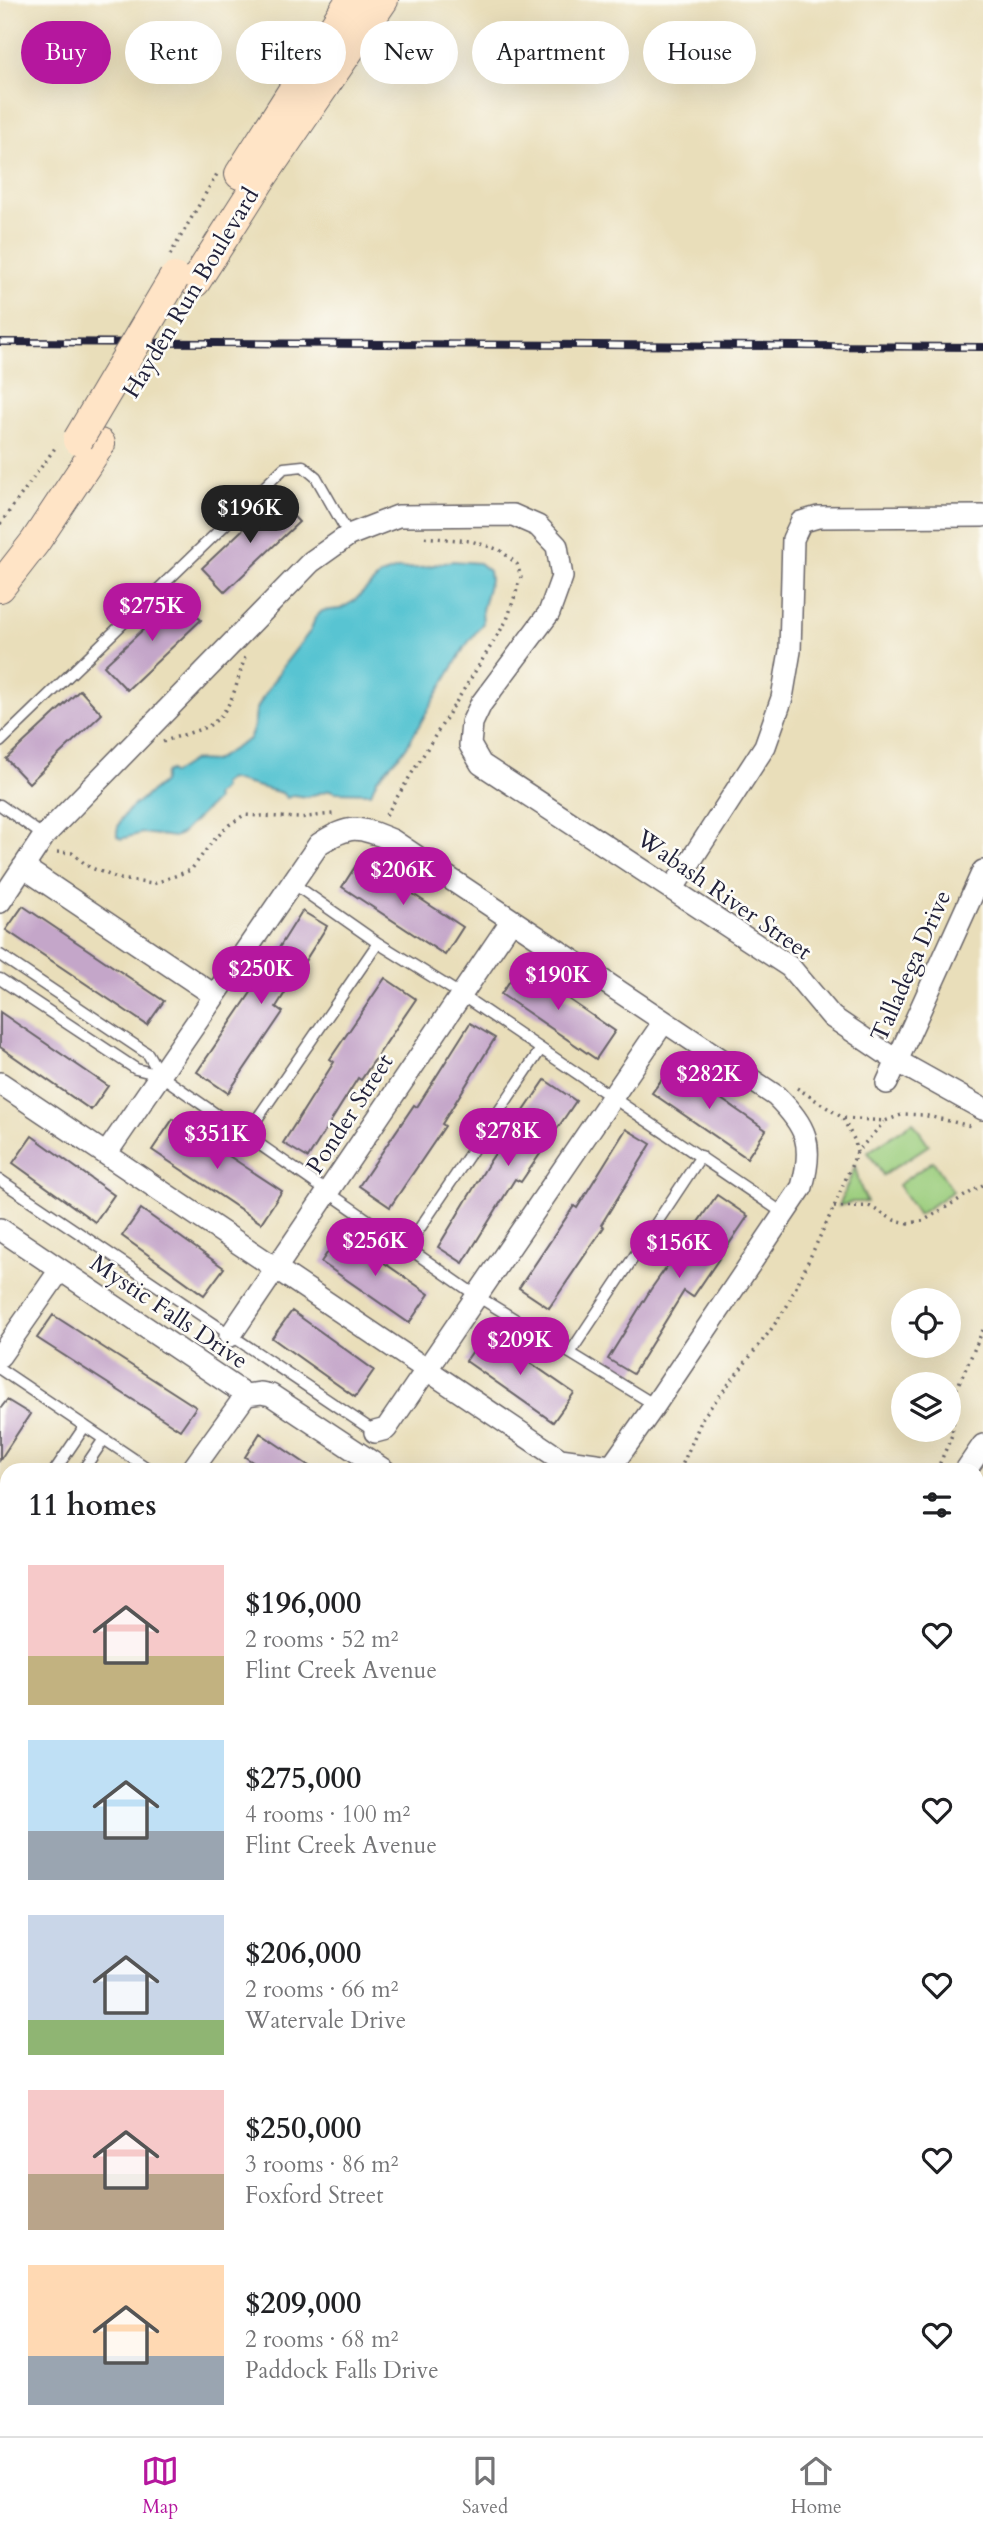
<!DOCTYPE html>
<html lang="en">
<head>
<meta charset="utf-8">
<style>
  :root { --surface:#fff; --page:#f2f2f2; --text:#202124; --muted:#757577; --line:#e0e0e0; --accent:#b5179e }
  body { margin:0; font-family:Cardo,serif; background:var(--page); color:var(--text); height:100vh; display:flex; flex-direction:column; font-size:26px; white-space:nowrap }
  * { box-sizing:border-box; margin:0 }
  p { font-size:23px; color:var(--muted) }
  .icon { flex:none; width:38px; height:38px; fill:none; stroke:currentColor; stroke-width:2; stroke-linecap:round; stroke-linejoin:round }
  .map { position:relative; flex:1; overflow:hidden }
  .panel { position:absolute; left:0px; top:1463px; width:984px; height:973px; display:flex; flex-direction:column; background:var(--surface); border-radius:21px 21px 0 0; box-shadow:0 7px 28px #0002 }
  .panel>* { flex:none }
  .top-card { position:absolute; left:21px; top:21px; width:942px; height:63px; display:flex; gap:14px }
  .controls { position:absolute; left:891px; top:1288px; display:grid; gap:14px }
  .controls a { display:grid; place-items:center; width:70px; height:70px; border-radius:50%; background:var(--surface); box-shadow:0 7px 28px #0002; font-size:35px }
  .price { position:absolute; translate:-50% -60px; padding:0 16px; border-radius:24px; background:var(--accent); color:#fff; font-size:23px; line-height:46px; filter:drop-shadow(0 2px 4px #0008) }
  .price::after { content:''; position:absolute; left:50%; top:42px; width:21px; height:16px; margin-left:-10px; background:inherit; clip-path:polygon(0 0,100% 0,50% 100%) }
  .price.current { background:#222; color:#fff }
  ul { padding:0; list-style:none }
  li { display:flex; align-items:center; gap:21px; height:175px; padding:0 28px }
  li span { display:grid; place-items:center; flex:none; width:196px; height:140px; border-radius:0px; color:#555 }
  li>.icon { margin-inline-start:auto }
  span .icon { width:84px; height:84px; fill:#fffc; stroke-width:1 }
  li b { font-size:30px }
  h2 { display:flex; justify-content:space-between; align-items:center; height:84px; padding:0 28px; font-size:30px }
  .pill { padding:0 24px; border-radius:32px; background:var(--surface); box-shadow:0 7px 28px #0002; font-size:24px; line-height:63px }
  .pill.current { background:var(--accent); color:#fff }
  .dock { display:flex; justify-content:space-around; align-items:center; height:98px; border-top:2px solid var(--line); background:var(--surface); font-size:19px; color:var(--muted) }
  .dock a { display:grid; justify-items:center; gap:4px }
  .dock .current { color:var(--accent) }
  .map>svg:first-child { display:block }
  .green { fill:#9bcd7d; stroke:#5e785c; stroke-width:2 }
  .water { fill:#58c4d2; stroke:#3d7386; stroke-width:2 }
  .building { fill:#c4a6c9 }
  .lines { fill:none; stroke-linecap:round; stroke-linejoin:round }
  .lane-casing { stroke:#686467; stroke-width:13 }
  .street-casing { stroke:#686467; stroke-width:24 }
  .secondary-casing { stroke:#686467; stroke-width:32 }
  .path { stroke:#686467; stroke-width:3.5; stroke-dasharray:2 5; stroke-linecap:butt }
  .lane { stroke:#fff; stroke-width:10 }
  .street { stroke:#fff; stroke-width:21 }
  .secondary { stroke:#ffe4c6; stroke-width:30 }
  .rail-casing { stroke:#22223b; stroke-width:8 }
  .rail { stroke:#fdfcf7; stroke-width:5; stroke-dasharray:16; stroke-linecap:butt }
  .secondary-bridge-casing { stroke:#686467; stroke-width:32; stroke-linecap:butt }
  .secondary-bridge { stroke:#ffe4c6; stroke-width:30 }
  .labels { text-anchor:middle; dominant-baseline:central; stroke-width:5; stroke-linejoin:round; paint-order:stroke }
  .street-label { font-size:24px; fill:#22223b; stroke:#fdfcf7 }
</style>
</head>
<body>
<div class="map">
<svg width="983" height="2436" viewBox="0 0 983 2436">
  <rect width="100%" height="100%" fill="#fdfcf7"/>
  <filter id="ink" filterUnits="userSpaceOnUse"><feTurbulence type="fractalNoise" baseFrequency=".0143" numOctaves="2"/><feDisplacementMap in="SourceGraphic" scale="14" xChannelSelector="R" yChannelSelector="G"/><feConvolveMatrix kernelMatrix="1 2 1 2 8 2 1 2 1" color-interpolation-filters="sRGB"/></filter>
  <filter id="wash" filterUnits="userSpaceOnUse"><feTurbulence type="fractalNoise" baseFrequency=".00686" numOctaves="4" result="noise"/><feDisplacementMap in="SourceGraphic" scale="28" xChannelSelector="R" yChannelSelector="G"/><feGaussianBlur stdDeviation="1.57" result="paint"/><feColorMatrix in="noise" values="0 0 0 0 0 0 0 0 0 0 0 0 0 0 0 0 0 1.4 0 .05"/><feComposite in="paint" operator="in"/></filter>
  <g filter="url(#wash)">
    <rect width="100%" height="100%" fill="#e9deba"/>
    <!-- green -->
    <path class="green" d="M913,1122L929,1145L883,1175L868,1152Z
      M933,1161L953,1191L918,1215L898,1185Z
      M855,1166L860,1186L867,1202H852L839,1206Z"/>
    <!-- water -->
    <path class="water" d="M452,561L479,563L489,571L490,580L482,610L483,623L464,648L406,748L377,779L371,793L335,792L330,790L306,797L294,795L287,798L282,793L229,779L222,784L223,788L215,796L216,800L181,834L174,837L142,833L121,839L117,836C115,812 148,797 163,782L165,773L170,771L172,774L194,760L214,761L249,739L254,727L256,711L262,699L283,666L311,630L315,618L322,611L340,609L354,601L381,575L397,569L420,568Z
      M977,2307L983,2309V2429L954,2436H851L852,2429H976Z"/>
    <g id="blocks">
      <!-- building -->
      <path class="building" d="M276,498L299,522L225,592L202,568Z
        M178,597L201,620L127,690L104,666Z
        M80,690L102,714L29,783L6,759Z
        M360,859L463,927L445,955L342,887Z
        M23,906L164,1001L147,1025L6,930Z
        M302,911L327,926L276,1007L283,1012L228,1093L197,1072L252,991Z
        M520,966L615,1031L596,1059L501,994Z
        M385,978L416,999L361,1080L358,1078L308,1158L283,1143L334,1062L330,1059Z
        M0,1012L108,1086L91,1110L0,1047Z
        M470,1023L495,1038L442,1124L445,1126L390,1207L359,1186L414,1105L417,1107Z
        M672,1065L766,1130L747,1158L652,1093Z
        M545,1080L576,1101L521,1182L515,1179L463,1263L438,1247L490,1161Z
        M173,1119L282,1191L261,1223L152,1150Z
        M626,1129L651,1144L601,1225L604,1227L549,1308L519,1288L574,1206L577,1208Z
        M32,1136L114,1195L95,1222L13,1163Z
        M717,1195L748,1216L693,1297L684,1291L633,1374L608,1359L651,1289Z
        M141,1209L224,1268L204,1295L122,1236Z
        M341,1233L429,1294L409,1323L321,1262Z
        M292,1311L374,1370L355,1397L272,1338Z
        M53,1315L196,1407L180,1430L37,1338Z
        M486,1332L574,1393L553,1422L466,1361Z
        M7,1400L30,1414L0,1460V1409Z
        M260,1433L315,1470H265L245,1457Z"/>
    </g>
  </g>
  <g filter="url(#ink)">
    <use href="#blocks" fill-opacity="0" stroke="#686467" stroke-width="2"/>
    <g class="lines">
      <!-- lane casing -->
      <g class="lane-casing">
        <path id="lane" d="M0,742L284,468L303,466L316,477L349,535
          M0,805L44,836
          M378,943L460,994L783,1213
          M0,955L148,1054L160,1075
          M0,979L136,1069L160,1075L477,1296L655,1405
          M246,1135L378,943L291,882
          M0,1180L375,1432
          M407,1247L541,1049
          M570,1353L701,1156
          M0,1369L150,1470
          M55,1470L85,1426
          M83,1470L104,1439
          M0,1552L7,1542
          M0,1594L7,1584
          M976,1692L983,1682
          M976,1839L983,1843
          M0,1945L7,1936
          M976,2098L983,2102
          M0,2226L7,2231
          M0,2353L7,2343
          M0,2359L7,2364
          M63,2436L68,2429"/>
      </g>
      <!-- street casing -->
      <g class="street-casing">
        <path id="street" d="M23,867L214,995
          M673,888L765,746L782,698L790,651L793,539L801,522L818,517L983,516
          M0,902L44,836L311,562L349,535L398,516L513,515L538,526L557,546L562,577L549,613L481,704L472,723L470,745L481,764L790,967L832,1017L897,1061L983,1109
          M0,1083L560,1459L610,1466
          M887,1083L983,871
          M106,1154L319,844C350,824 358,826 392,840L776,1096C807,1127 814,1144 802,1187L655,1405L609,1470
          M0,1229L246,1395L261,1393L271,1395L384,1470
          M230,1336L512,920
          M0,1356L60,1270
          M375,1432L386,1429L663,1023
          M192,1470L246,1395
          M966,1470L983,1445
          M976,1712L983,1716
          M0,1755L7,1745
          M976,1967L983,1971
          M976,1997L983,2001
          M0,2073L7,2078
          M0,2102L7,2107
          M0,2154L7,2144
          M976,2229L983,2234
          M193,2429L194,2436
          M224,2429V2436"/>
      </g>
      <!-- secondary casing -->
      <g class="secondary-casing">
        <path id="secondary" d="M240,174L351,0
          M195,282L260,180L383,0
          M0,587L35,542L100,444"/>
      </g>
      <!-- path -->
      <path class="path" d="M170,255L217,174
        M0,524L55,448
        M163,742C174,737 202,730 210,725C233,710 237,681 245,657
        M386,815L507,620L521,577L517,564L500,550L471,541L422,537
        M57,852L72,853L89,867L120,879L153,884L191,870L212,842L229,825L244,815L298,818L333,814
        M797,1088L843,1118L885,1121L904,1114L923,1115L971,1126
        M843,1119L855,1141L857,1152
        M834,1207L869,1206L894,1220L909,1223L923,1221L983,1185
        M680,1470L703,1417L770,1331L787,1306L834,1207L857,1152L884,1122
        M937,1470L952,1435L957,1388L983,1330"/>
      <!-- lane -->
      <use href="#lane" class="lane"/>
      <!-- street -->
      <use href="#street" class="street"/>
      <!-- secondary -->
      <use href="#secondary" class="secondary"/>
      <!-- rail casing -->
      <g class="rail-casing">
        <path id="rail" d="M0,342L983,347"/>
      </g>
      <!-- rail -->
      <use href="#rail" class="rail"/>
      <!-- secondary-bridge casing -->
      <g class="secondary-bridge-casing">
        <path id="secondary-bridge" d="M78,440L174,278"/>
      </g>
      <!-- secondary-bridge -->
      <use href="#secondary-bridge" class="secondary-bridge"/>
    </g>
  </g>
  <g class="labels">
    <!-- street labels -->
    <g class="street-label">
      <text transform="translate(191 293) rotate(-59)">Hayden Run Boulevard</text>
      <text transform="translate(724 895) rotate(35)">Wabash River Street</text>
      <text transform="translate(911 966) rotate(-66)">Talladega Drive</text>
      <text transform="translate(350 1114) rotate(-57)">Ponder Street</text>
      <text transform="translate(169 1312) rotate(34)">Mystic Falls Drive</text>
    </g>
  </g>
</svg>
<div class="controls">
<a><svg class="icon" aria-label="locate" viewBox="0 0 24 24"><circle cx="12" cy="12" r="6"/><path d="M12 2v4M12 18v4M2 12h4M18 12h4"/></svg></a>
<a><svg class="icon" aria-label="layers" viewBox="0 0 24 24"><path d="M12 4l9 5-9 5-9-5zM3 14l9 5 9-5"/></svg></a>
</div>
<b class="price current" style="left:250px;top:545px">$196K</b>
<b class="price" style="left:152px;top:643px">$275K</b>
<b class="price" style="left:403px;top:907px">$206K</b>
<b class="price" style="left:261px;top:1006px">$250K</b>
<b class="price" style="left:558px;top:1012px">$190K</b>
<b class="price" style="left:709px;top:1111px">$282K</b>
<b class="price" style="left:508px;top:1168px">$278K</b>
<b class="price" style="left:217px;top:1171px">$351K</b>
<b class="price" style="left:375px;top:1278px">$256K</b>
<b class="price" style="left:679px;top:1280px">$156K</b>
<b class="price" style="left:520px;top:1377px">$209K</b>
<div class="top-card">
<a class="pill current">Buy</a>
<a class="pill">Rent</a>
<a class="pill">Filters</a>
<a class="pill">New</a>
<a class="pill">Apartment</a>
<a class="pill">House</a>
</div>
<section class="panel">
<h2>11 homes<svg class="icon" aria-label="filters" viewBox="0 0 24 24"><path d="M4 7h16M4 17h16"/><circle cx="9" cy="7" r="2"/><circle cx="15" cy="17" r="2"/></svg></h2>
<ul>
<li><span style="background:linear-gradient(#f6c9c9 65%,#c2b280 0)"><svg class="icon" aria-label="home" viewBox="0 0 24 24"><path d="M3 11l9-7 9 7M6 9v11h12V9"/></svg></span><div><b>$196,000</b><p>2 rooms · 52 m²</p><p>Flint Creek Avenue</p></div><svg class="icon" aria-label="heart" viewBox="0 0 24 24"><path d="M12 20l-8-8c-3-5 5-10 8-4 3-6 11-1 8 4z"/></svg></li>
<li><span style="background:linear-gradient(#bfe0f5 65%,#9aa5b1 0)"><svg class="icon" aria-label="home" viewBox="0 0 24 24"><path d="M3 11l9-7 9 7M6 9v11h12V9"/></svg></span><div><b>$275,000</b><p>4 rooms · 100 m²</p><p>Flint Creek Avenue</p></div><svg class="icon" aria-label="heart" viewBox="0 0 24 24"><path d="M12 20l-8-8c-3-5 5-10 8-4 3-6 11-1 8 4z"/></svg></li>
<li><span style="background:linear-gradient(#c9d6e8 75%,#8fb573 0)"><svg class="icon" aria-label="home" viewBox="0 0 24 24"><path d="M3 11l9-7 9 7M6 9v11h12V9"/></svg></span><div><b>$206,000</b><p>2 rooms · 66 m²</p><p>Watervale Drive</p></div><svg class="icon" aria-label="heart" viewBox="0 0 24 24"><path d="M12 20l-8-8c-3-5 5-10 8-4 3-6 11-1 8 4z"/></svg></li>
<li><span style="background:linear-gradient(#f6c9c9 60%,#b9a48a 0)"><svg class="icon" aria-label="home" viewBox="0 0 24 24"><path d="M3 11l9-7 9 7M6 9v11h12V9"/></svg></span><div><b>$250,000</b><p>3 rooms · 86 m²</p><p>Foxford Street</p></div><svg class="icon" aria-label="heart" viewBox="0 0 24 24"><path d="M12 20l-8-8c-3-5 5-10 8-4 3-6 11-1 8 4z"/></svg></li>
<li><span style="background:linear-gradient(#ffd9b3 65%,#9aa5b1 0)"><svg class="icon" aria-label="home" viewBox="0 0 24 24"><path d="M3 11l9-7 9 7M6 9v11h12V9"/></svg></span><div><b>$209,000</b><p>2 rooms · 68 m²</p><p>Paddock Falls Drive</p></div><svg class="icon" aria-label="heart" viewBox="0 0 24 24"><path d="M12 20l-8-8c-3-5 5-10 8-4 3-6 11-1 8 4z"/></svg></li>
</ul>
</section>
</div>
<nav class="dock">
<a class="current"><svg class="icon" aria-label="map" viewBox="0 0 24 24"><path d="M3 6l6-2 6 2 6-2v14l-6 2-6-2-6 2zM9 4v14M15 6v14"/></svg>Map</a>
<a><svg class="icon" aria-label="saved" viewBox="0 0 24 24"><path d="M7 4h10v16l-5-4-5 4z"/></svg>Saved</a>
<a><svg class="icon" aria-label="home" viewBox="0 0 24 24"><path d="M3 11l9-7 9 7M6 9v11h12V9"/></svg>Home</a>
</nav>
</body>
</html>
